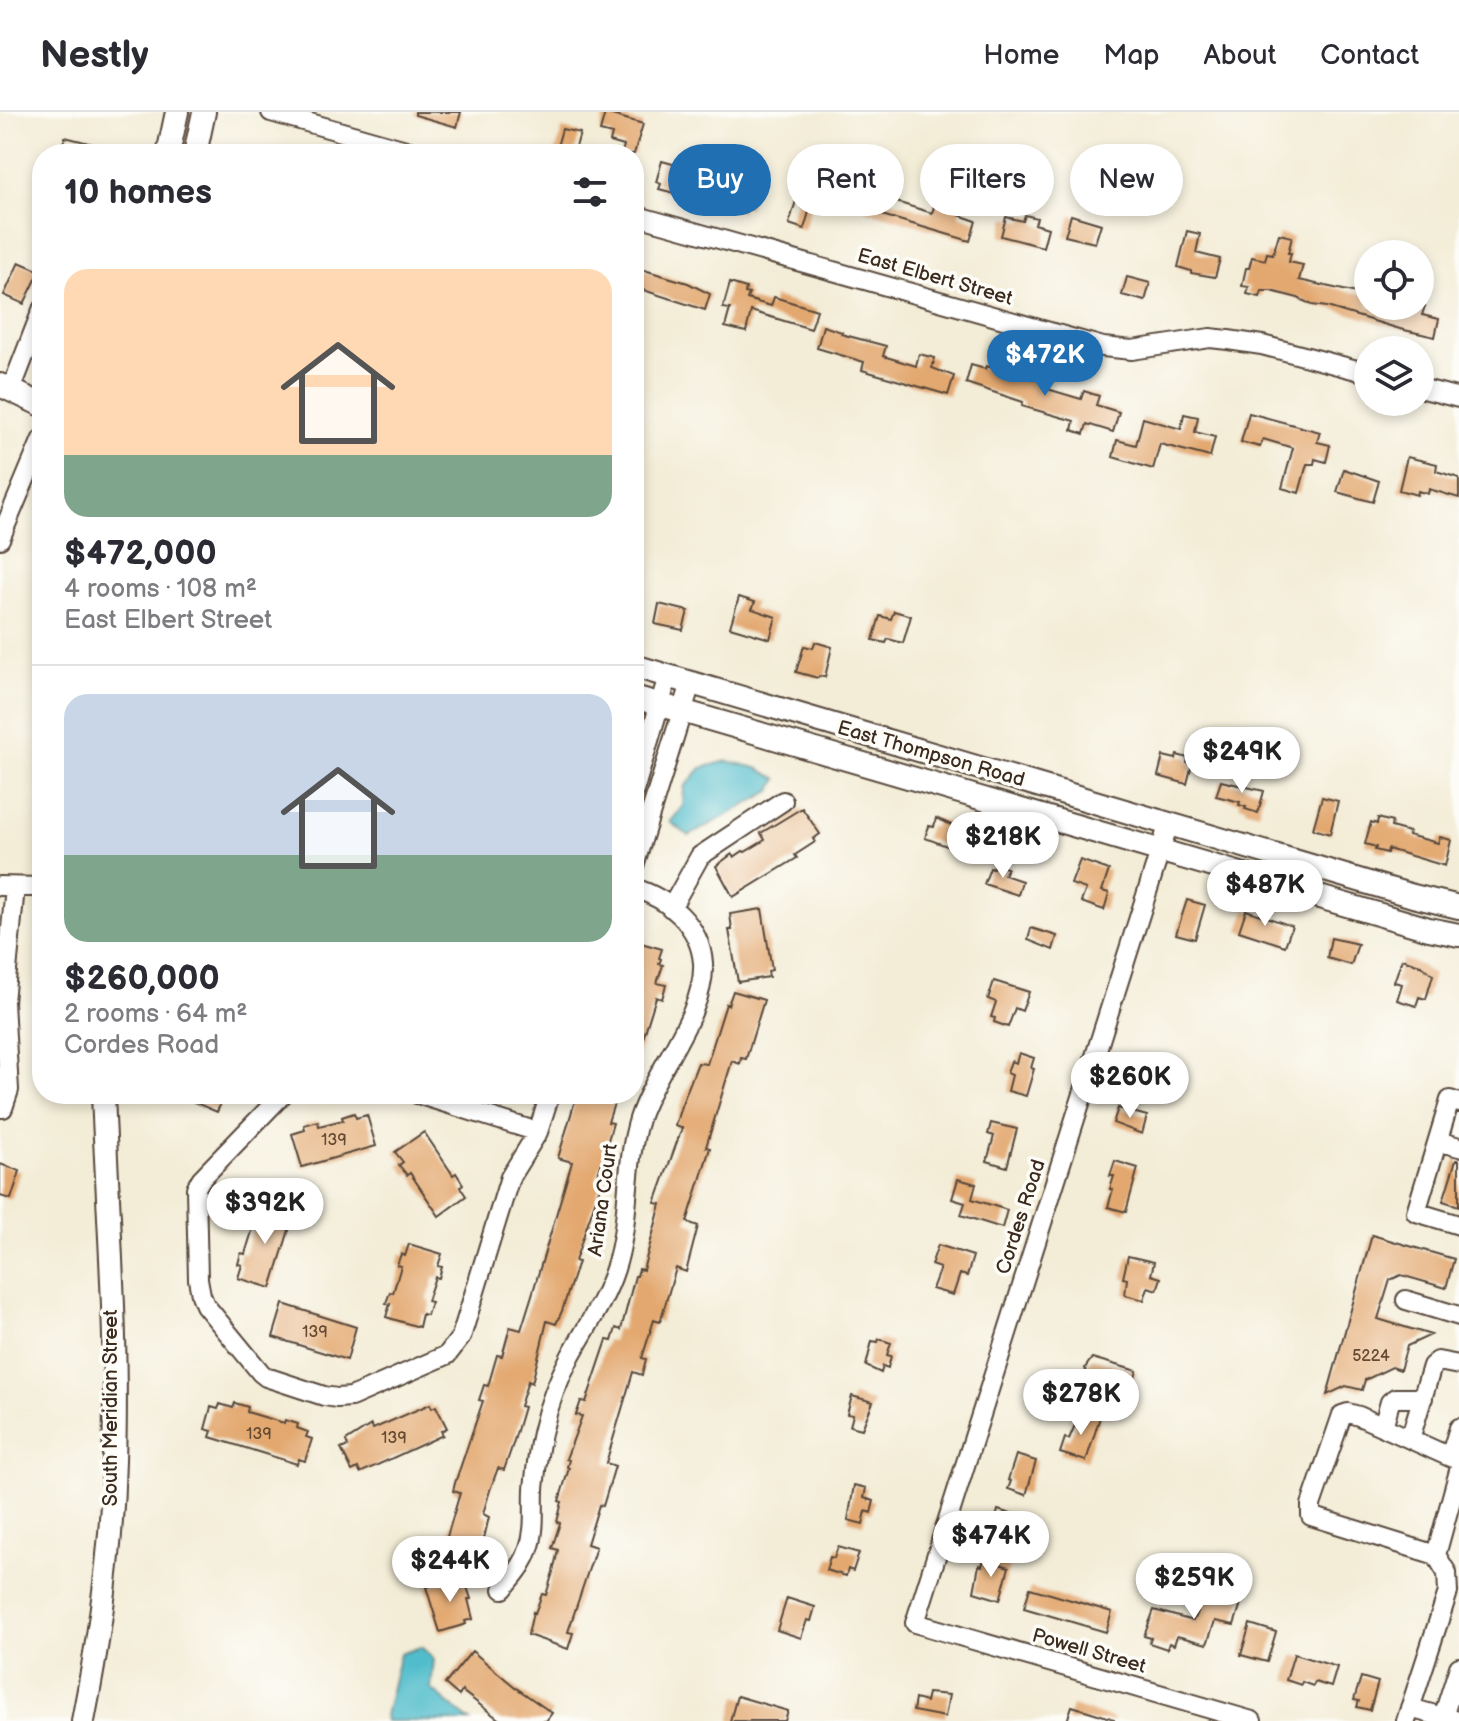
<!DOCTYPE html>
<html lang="en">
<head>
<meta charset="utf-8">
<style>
  :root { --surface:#fff; --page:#f2f2f3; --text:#2b2b33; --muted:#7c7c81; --line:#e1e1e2; --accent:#1f6fb2 }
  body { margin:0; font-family:"Balsamiq Sans",sans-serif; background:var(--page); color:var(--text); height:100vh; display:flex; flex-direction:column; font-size:30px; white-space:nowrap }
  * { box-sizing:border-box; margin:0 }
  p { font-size:26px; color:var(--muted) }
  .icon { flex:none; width:44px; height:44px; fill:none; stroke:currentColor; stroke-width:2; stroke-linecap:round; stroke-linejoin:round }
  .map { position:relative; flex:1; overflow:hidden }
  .details { position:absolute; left:32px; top:32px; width:612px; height:960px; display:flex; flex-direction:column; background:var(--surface); border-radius:32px; box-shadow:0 4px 12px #0003 }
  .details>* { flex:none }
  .top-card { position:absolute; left:668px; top:32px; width:670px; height:72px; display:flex; gap:16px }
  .controls { position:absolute; left:1354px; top:128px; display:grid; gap:16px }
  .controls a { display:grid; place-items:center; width:80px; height:80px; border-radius:50%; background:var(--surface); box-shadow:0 4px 12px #0003; font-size:40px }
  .price { position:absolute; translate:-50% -68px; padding:0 18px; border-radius:28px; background:#fff; color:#222; font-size:26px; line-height:52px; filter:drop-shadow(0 2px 4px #0008) }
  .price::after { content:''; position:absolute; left:50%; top:48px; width:24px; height:18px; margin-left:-12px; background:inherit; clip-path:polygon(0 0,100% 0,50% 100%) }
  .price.on { background:var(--accent); color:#fff }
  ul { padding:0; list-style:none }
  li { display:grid; align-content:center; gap:16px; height:424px; padding:0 32px }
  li+li { border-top:2px solid var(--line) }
  li span { display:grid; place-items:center; height:248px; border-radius:24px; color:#555 }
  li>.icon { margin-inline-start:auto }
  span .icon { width:144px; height:144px; fill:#fffc; stroke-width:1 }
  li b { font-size:34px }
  h2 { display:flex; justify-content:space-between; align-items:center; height:96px; padding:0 32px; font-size:34px }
  .pill { padding:0 28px; border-radius:36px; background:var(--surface); box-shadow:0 4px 12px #0003; font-size:28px; line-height:72px }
  .pill.on { background:var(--accent); color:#fff }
  header { display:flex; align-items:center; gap:48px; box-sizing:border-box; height:112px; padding:0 40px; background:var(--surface); border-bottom:2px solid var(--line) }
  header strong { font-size:38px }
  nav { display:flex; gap:44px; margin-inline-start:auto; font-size:28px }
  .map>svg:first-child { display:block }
  .water { fill:#51bdcc; stroke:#467475; stroke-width:2 }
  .building { fill:#e3a870 }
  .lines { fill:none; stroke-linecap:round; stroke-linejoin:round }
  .minor-casing { stroke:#57473a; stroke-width:22 }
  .major-casing { stroke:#57473a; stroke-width:26 }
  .minor { stroke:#fff; stroke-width:18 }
  .major { stroke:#fff; stroke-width:22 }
  .labels { text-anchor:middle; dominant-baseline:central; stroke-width:7; stroke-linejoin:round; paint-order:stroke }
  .number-label { font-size:16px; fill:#654a32 }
  .street-label { font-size:20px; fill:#3b2a1e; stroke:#fdfcf7 }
</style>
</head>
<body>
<header>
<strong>Nestly</strong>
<nav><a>Home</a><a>Map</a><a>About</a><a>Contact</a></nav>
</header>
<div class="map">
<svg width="1459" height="1609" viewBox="0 0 1459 1609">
  <rect width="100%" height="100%" fill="#fdfcf7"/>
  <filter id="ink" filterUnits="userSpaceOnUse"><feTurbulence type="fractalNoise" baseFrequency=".0125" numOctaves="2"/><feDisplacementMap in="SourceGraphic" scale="16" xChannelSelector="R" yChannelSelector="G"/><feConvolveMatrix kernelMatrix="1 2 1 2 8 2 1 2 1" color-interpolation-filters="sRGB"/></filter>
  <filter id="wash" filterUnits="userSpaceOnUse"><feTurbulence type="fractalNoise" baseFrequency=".006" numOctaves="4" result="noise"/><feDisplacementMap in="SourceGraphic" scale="32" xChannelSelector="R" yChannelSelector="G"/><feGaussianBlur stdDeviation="1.8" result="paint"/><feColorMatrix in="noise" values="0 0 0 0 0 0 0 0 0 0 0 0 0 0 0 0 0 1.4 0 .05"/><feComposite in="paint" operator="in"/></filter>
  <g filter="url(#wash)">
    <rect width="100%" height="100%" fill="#f3ecd6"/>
    <!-- water -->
    <path class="water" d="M727,649L757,656L778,667L771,679L689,724L670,710L683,694L684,676L701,656Z
      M421,1535L434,1547L431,1577L470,1609H386L385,1603L400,1542Z"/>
    <g id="blocks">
      <!-- building -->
      <path class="building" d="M415,0H461L457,15L415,3Z
        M605,1L643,12L634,42H621L624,34L610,30L612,22L600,19Z
        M562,17L580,21L574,42H555Z
        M65,25L117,38V42H60Z
        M662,49L687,56L681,79L675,77L674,81L659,77L661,72L656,70Z
        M732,69L755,76L749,96L743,94L741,100L731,97L732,92L726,90Z
        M798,82L813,86L804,117L789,112Z
        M870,82L932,101L937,85L950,88V91L961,94L959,103L976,109L970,129L865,98Z
        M1025,103L1037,106L1035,112L1048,116L1043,135L1001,124L1006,105L1023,109Z
        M1071,103L1101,112L1095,131L1065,124Z
        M1187,119L1200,122L1196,141L1220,147L1215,165L1191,161V159L1178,155Z
        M1279,122L1292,125L1288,141H1291L1289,150L1303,153L1299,168L1361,182L1363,172H1368V194H1425L1422,203L1439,207L1435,225L1400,217L1327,195L1312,193L1298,186L1271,179H1262L1260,185L1247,182L1249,175L1242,174L1246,156H1249L1252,145L1265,148L1267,141L1273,142Z
        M19,150L40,159L24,192L4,183Z
        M634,155L688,171L710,182L705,198L634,175Z
        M1127,165L1150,171L1145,189L1122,183Z
        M730,171L746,176L745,181L749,182L747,187L771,194L774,185L817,198L811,217L751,199L746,220L725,215L730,197L723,196Z
        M823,214L842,220L841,222L886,234L883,244L916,254L919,242L935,246L932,256L954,264L948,283L862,258L864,250L817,236Z
        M971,253L985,257L986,254L1045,270L1044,276L1081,287L1084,279L1099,284L1096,293L1119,300L1113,320L1087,312L1084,322L1072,318L1074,309L1022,294L1023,290L966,271Z
        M1249,301L1320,320L1317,330L1330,333L1326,350L1315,347L1314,352H1307L1299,381L1282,376L1293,336L1263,327L1260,335L1241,330Z
        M1184,302L1198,305L1195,320L1215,325L1210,345L1160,332L1153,357L1113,345L1117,328L1136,333L1143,306L1181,317Z
        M1407,345L1437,352L1436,359L1459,366V386L1429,377L1428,382L1418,379L1417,383L1399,378Z
        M1344,357L1379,369L1373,390L1337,380Z
        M739,485L755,490L752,497L776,505L770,527L730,515Z
        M659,492L688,499L683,518L655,512Z
        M894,499L911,504L903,531L888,527L886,531L873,528L880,504L891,507Z
        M815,530L832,535L825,565L819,564L818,566L796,560L804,534L813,536Z
        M1177,643L1188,646L1187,651L1192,652L1187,672L1158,664L1163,644L1176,647Z
        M1221,669L1264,679L1258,701L1245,697L1246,695L1239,693L1240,690L1216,684Z
        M1322,685L1338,689L1330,722L1313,717Z
        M802,696L820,722L813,727L815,730L795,743L797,746L733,785L716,754L732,742L734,745L743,739L745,740L765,728L761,721Z
        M936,706L958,716L952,736L925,726L929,714L934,715Z
        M1378,706L1392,710L1391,715L1409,720L1408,723L1438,731L1440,725L1451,728L1445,754L1388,737L1387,741L1375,738L1376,735L1365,732L1371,710L1377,712Z
        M1080,748L1109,758L1102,779L1109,781L1104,798L1081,790L1086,777L1071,772Z
        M995,752L1007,756L1004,763L1022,769L1018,783L984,772L990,756L993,757Z
        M1187,788L1205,793L1195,827L1176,822Z
        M762,797L772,858L768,859L769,865L738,870L729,818H732L730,802Z
        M1246,798L1292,814L1285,834L1239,819Z
        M1031,816L1057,824L1053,838L1028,828Z
        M1331,826L1358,832L1351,853L1327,846Z
        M634,829L662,837L659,846L661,847L659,852L663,853L657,871L666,873L662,887L656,885L637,946H634Z
        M1402,847L1420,853L1433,863L1426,887L1419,885L1416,894L1397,888L1402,872L1394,870Z
        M994,869L1029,880L1022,899L1015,896L1008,915L994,910L995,906L991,905L996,890L988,887Z
        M733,879L764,888L746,947L741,946L740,952L732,949L706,1035L710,1036L687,1110L698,1114L686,1160L676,1156L660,1210L654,1208L642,1246L646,1247L642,1263L633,1260L606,1351L615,1354L603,1394L599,1393L587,1432L596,1435L568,1520L573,1521L568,1537L528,1523L533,1500L535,1501L542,1482L546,1483L553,1460L558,1438L552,1436L560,1411L557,1410L562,1390L559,1389L569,1356L567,1355L569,1348L566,1347L582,1304L576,1303L581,1289L586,1290L607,1228L612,1229L616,1216L621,1218L635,1164H637L639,1157L643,1158L661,1092L655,1091L682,1016L675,1014L681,994L698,951L707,952L726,892L728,893Z
        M1019,941L1034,946L1031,956L1034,957L1026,984L1008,979L1012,963L1007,961L1011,949L1016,951Z
        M175,982H225L217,1000Z
        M577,982H617L608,1010L613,1011L596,1070L601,1072L575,1149L578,1150L562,1199L556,1212L547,1209L532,1271L528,1269L520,1294L524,1295L513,1332L504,1358L498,1356L490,1378L483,1402L489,1405L481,1439L478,1445L469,1442L468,1446L443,1438L460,1381L453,1379L455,1371L483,1289L479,1288L484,1273L488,1274L497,1243L502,1244L510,1215L521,1218L532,1183L572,1050L558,1046Z
        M1118,996L1147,1004L1142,1022L1113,1011Z
        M354,1001L356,1006L367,1003L376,1034L302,1055L292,1022L305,1018L304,1013L318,1009L319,1014L343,1008L342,1005Z
        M991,1011L1017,1017L1007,1055L987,1049L994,1024L988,1022Z
        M424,1020L453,1063L456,1061L463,1072L460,1075L466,1084L439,1104L410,1061L407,1063L399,1053L403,1050L395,1040Z
        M1456,1048H1459V1094L1443,1089Z
        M1115,1049L1138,1056L1126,1100L1108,1095L1113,1077H1110L1114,1064H1110Z
        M0,1052L20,1059L11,1087L0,1084Z
        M958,1067L976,1072L972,1087L1007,1098L1002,1116L961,1103L965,1091L952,1087Z
        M261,1092L294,1102L271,1176L238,1166L242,1153L238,1152L241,1141L245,1142L253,1116L249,1114L253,1101L257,1103Z
        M1372,1123L1454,1147L1446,1176L1401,1163L1390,1168L1378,1207L1431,1223L1407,1234L1400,1258L1392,1255L1365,1268L1362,1278L1346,1274L1327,1283Z
        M409,1132L442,1142L438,1154L442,1155L439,1166L435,1165L427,1189L431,1190L427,1203L422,1202L419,1215L386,1205L390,1192L386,1191L390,1180L393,1181L401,1154L397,1153L401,1142L405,1144Z
        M938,1133L973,1144L967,1164L960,1162L953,1183L932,1177L940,1156L931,1153Z
        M1128,1144L1154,1150L1151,1163L1161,1166L1157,1178L1148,1175L1144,1188L1125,1183L1127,1167L1123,1166Z
        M283,1192L356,1215L347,1248L273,1225Z
        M879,1227L891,1231L887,1243L891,1244L888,1256L883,1254L881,1261L866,1254L872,1229L878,1230Z
        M1092,1246L1137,1259L1132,1275L1087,1263L1085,1256Z
        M852,1284L873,1290L862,1317L850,1314L853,1303L847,1302Z
        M235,1291L248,1295L247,1300L284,1311L285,1308L298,1312L297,1316L308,1320L306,1325L312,1327L305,1349L299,1347L297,1352L210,1325L212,1319L205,1317L211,1295L218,1297L220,1292L233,1296Z
        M430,1292L432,1296L436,1294L447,1316L441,1319L443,1323L360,1361L358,1356L352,1359L341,1337L348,1334L346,1329L371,1313L373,1317Z
        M1081,1299L1100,1305L1086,1349L1060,1341L1065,1326L1069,1327Z
        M1016,1343L1036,1349L1026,1383L1008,1377L1011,1369L1008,1368Z
        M854,1373L866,1376L864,1386L874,1389L871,1401L866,1399L863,1412L848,1408Z
        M998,1398L1014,1403L1009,1422L993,1417Z
        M838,1435L859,1441L853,1459L848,1457L846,1464L826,1458L830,1445L834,1446Z
        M984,1447L1009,1455L1000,1488L974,1480L979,1453L982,1454Z
        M461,1466L463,1473L466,1472L471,1487H468L473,1507L465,1509L466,1512L440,1520L426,1475Z
        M1030,1476L1112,1500L1106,1520L1024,1496Z
        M1206,1478L1228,1485L1229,1481L1243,1485L1234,1513L1215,1509L1207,1532L1177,1524L1174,1533L1169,1531L1167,1537L1149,1531L1151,1526L1144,1524L1154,1498L1193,1509Z
        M787,1486L815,1495L811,1509L807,1508L801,1526L777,1518Z
        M1250,1512L1276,1520L1267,1550L1241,1543Z
        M472,1539L515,1575L552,1601L546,1609H501L462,1579L459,1584L445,1572Z
        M1294,1542L1337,1555L1331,1575L1315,1570L1313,1574L1302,1570L1301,1573L1286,1568Z
        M1361,1565L1378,1570L1370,1598L1357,1595L1359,1589L1354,1588Z
        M928,1581L949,1583L945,1605L913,1599L915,1587L926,1590Z
        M737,1584L788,1599L785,1609H730Z
        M1072,1594L1114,1607V1609H1067Z"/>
    </g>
  </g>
  <g filter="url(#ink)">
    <use href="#blocks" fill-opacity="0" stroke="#57473a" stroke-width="2"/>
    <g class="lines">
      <!-- minor casing -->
      <g class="minor-casing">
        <path id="minor" d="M271,0L420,42
          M634,103L1103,235L1132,238L1210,226L1228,228L1262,233L1368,261
          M1420,276L1459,286
          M11,278L42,198
          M0,427L42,327
          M634,679L668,564
          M1169,711L915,1511L1252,1609
          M634,754L691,571
          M0,774L42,775
          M671,796L700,744L783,689
          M283,982L201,1067L196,1076L198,1167L201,1183L205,1193L261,1261L266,1265L324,1284L337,1286L351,1285L447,1243L461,1225L510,1065L538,1020L550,982
          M417,982L538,1020
          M1459,991L1450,988L1416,1100L1459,1113
          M0,996H3L9,978L4,890L15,775
          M1438,1029L1459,1035
          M1406,1188L1459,1204
          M1383,1315L1390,1290L1395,1286H1423
          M1459,1316L1450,1345L1459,1348
          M1410,1327L1432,1254L1438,1249L1459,1253
          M1450,1345L1359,1304L1348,1301L1342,1303L1311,1393V1404L1436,1443L1459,1359
          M503,1477C513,1464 524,1453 529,1437C536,1417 533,1397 534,1377C536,1357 538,1336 543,1317C549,1291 559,1266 571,1243C587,1214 605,1188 615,1157C631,1108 624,1056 639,1007C654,959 706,901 703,851C700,813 669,787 634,776
          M1410,1596L1457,1609
          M1443,1605L1459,1555
          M1406,1609L1448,1480L1447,1461L1436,1443"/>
      </g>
      <!-- major casing -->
      <g class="major-casing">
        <path id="major" d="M168,42L177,0
          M195,42L204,0
          M0,273L42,293
          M634,554L1413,784L1459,795
          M634,585L1429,817L1459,823
          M83,1609C100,1523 112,1436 114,1348C118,1227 108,1104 103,982"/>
      </g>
      <!-- minor -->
      <use href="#minor" class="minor"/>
      <!-- major -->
      <use href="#major" class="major"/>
    </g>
  </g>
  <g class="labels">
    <!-- number labels -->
    <g class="number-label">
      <text x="334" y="1028">139</text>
      <text x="315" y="1220">139</text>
      <text x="1371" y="1244">5224</text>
      <text x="259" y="1322">139</text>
      <text x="394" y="1326">139</text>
    </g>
    <!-- street labels -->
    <g class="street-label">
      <text transform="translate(935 165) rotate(16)">East Elbert Street</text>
      <text transform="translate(931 642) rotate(16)">East Thompson Road</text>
      <text transform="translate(603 1088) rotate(-82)">Ariana Court</text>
      <text transform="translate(1021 1105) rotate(-72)">Cordes Road</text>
      <text transform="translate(111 1296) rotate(-90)">South Meridian Street</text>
      <text transform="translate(1089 1539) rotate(16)">Powell Street</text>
    </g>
  </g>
</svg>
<div class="controls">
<a><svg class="icon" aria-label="locate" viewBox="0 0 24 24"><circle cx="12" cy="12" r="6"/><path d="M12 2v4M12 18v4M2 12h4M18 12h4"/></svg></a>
<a><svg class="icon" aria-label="layers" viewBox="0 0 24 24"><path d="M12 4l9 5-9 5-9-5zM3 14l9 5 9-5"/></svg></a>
</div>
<b class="price on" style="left:1045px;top:286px">$472K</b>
<b class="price" style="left:1242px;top:683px">$249K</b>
<b class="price" style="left:1003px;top:768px">$218K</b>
<b class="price" style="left:1265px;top:816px">$487K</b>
<b class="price" style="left:1130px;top:1008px">$260K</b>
<b class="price" style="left:265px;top:1134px">$392K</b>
<b class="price" style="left:1081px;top:1325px">$278K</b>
<b class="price" style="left:991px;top:1467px">$474K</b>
<b class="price" style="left:450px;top:1492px">$244K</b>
<b class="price" style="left:1194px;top:1509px">$259K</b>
<div class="top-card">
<a class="pill on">Buy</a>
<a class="pill">Rent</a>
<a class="pill">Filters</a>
<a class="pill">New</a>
</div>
<section class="details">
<h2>10 homes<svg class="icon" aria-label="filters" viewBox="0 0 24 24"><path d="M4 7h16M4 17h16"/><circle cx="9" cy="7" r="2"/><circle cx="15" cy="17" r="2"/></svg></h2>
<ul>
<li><span style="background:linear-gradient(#ffd9b3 75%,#7fa58c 0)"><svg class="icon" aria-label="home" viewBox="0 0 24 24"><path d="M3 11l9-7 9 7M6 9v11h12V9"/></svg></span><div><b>$472,000</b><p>4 rooms · 108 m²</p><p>East Elbert Street</p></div></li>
<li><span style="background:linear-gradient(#c9d6e8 65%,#7fa58c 0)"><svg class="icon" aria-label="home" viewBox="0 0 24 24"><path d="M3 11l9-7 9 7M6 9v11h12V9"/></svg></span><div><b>$260,000</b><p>2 rooms · 64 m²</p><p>Cordes Road</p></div></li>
</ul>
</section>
</div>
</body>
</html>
